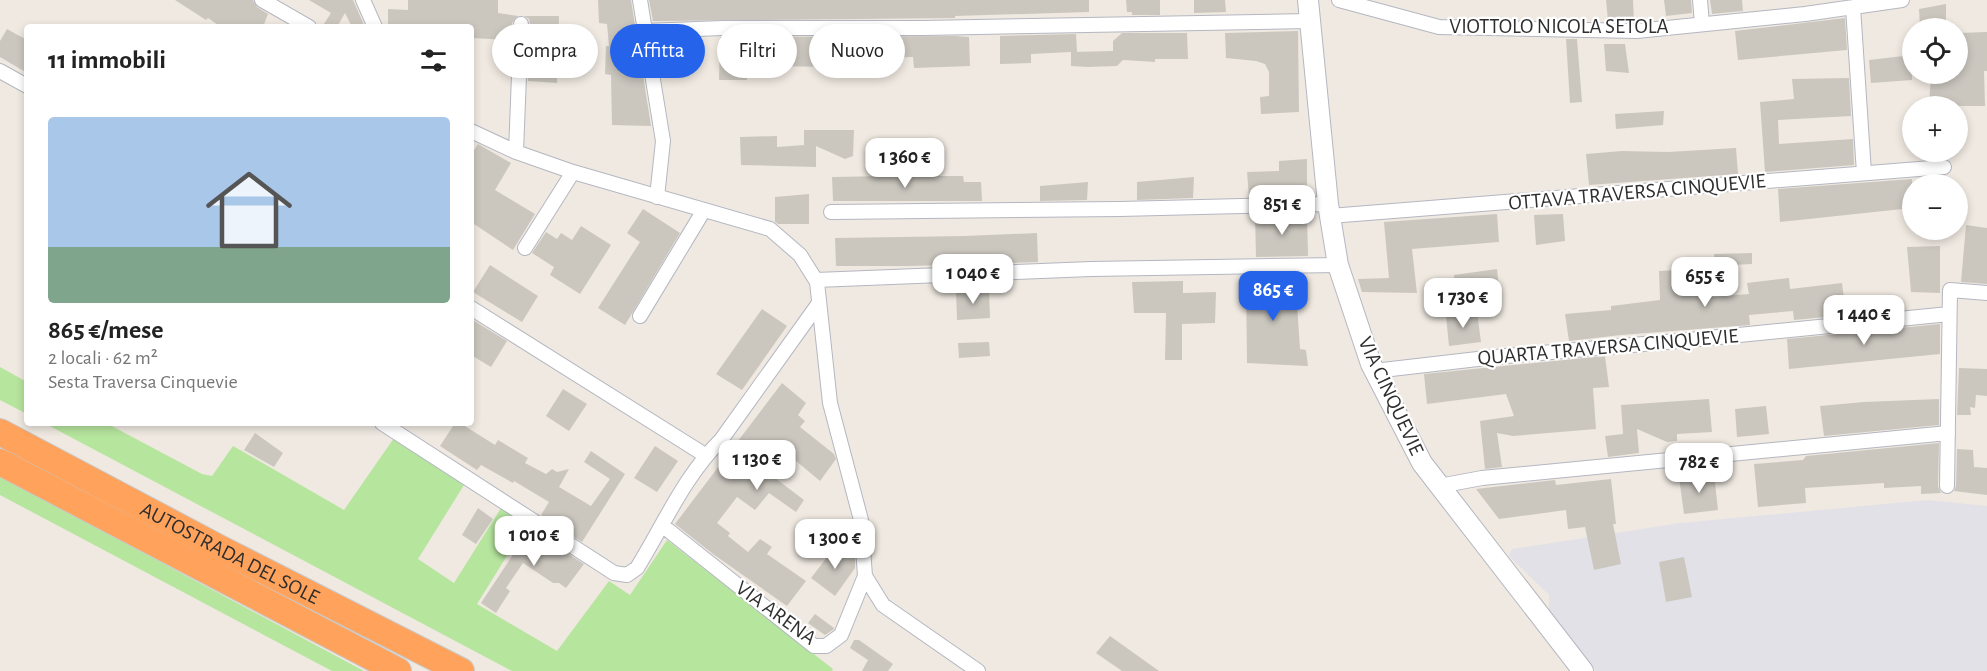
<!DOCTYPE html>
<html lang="it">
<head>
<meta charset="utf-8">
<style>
  :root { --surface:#fff; --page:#f6f6f6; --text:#222; --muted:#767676; --line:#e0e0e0; --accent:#2563eb }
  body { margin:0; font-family:"Alegreya Sans",sans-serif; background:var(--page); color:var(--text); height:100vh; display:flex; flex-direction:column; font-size:22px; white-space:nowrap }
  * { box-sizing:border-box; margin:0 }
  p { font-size:20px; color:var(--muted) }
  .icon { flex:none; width:33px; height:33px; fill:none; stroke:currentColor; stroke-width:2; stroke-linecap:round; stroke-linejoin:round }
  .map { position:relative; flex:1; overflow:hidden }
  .side { position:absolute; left:24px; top:24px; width:450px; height:402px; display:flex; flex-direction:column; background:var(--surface); border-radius:6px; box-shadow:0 3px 9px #0003 }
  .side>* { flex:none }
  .top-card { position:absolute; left:492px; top:24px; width:570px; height:54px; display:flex; gap:12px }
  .fabs { position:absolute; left:1902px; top:18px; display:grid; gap:12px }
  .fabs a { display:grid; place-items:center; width:66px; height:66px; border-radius:50%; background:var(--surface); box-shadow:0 3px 9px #0003; font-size:30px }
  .price { position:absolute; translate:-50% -51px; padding:0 14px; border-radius:12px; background:#fff; color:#222; font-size:20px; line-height:39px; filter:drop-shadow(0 2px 3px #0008) }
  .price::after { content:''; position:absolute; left:50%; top:36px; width:18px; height:14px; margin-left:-9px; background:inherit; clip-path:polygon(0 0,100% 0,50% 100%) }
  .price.selected { background:var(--accent); color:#fff }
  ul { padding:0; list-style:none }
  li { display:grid; align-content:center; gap:12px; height:318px; padding:0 24px }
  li+li { border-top:2px solid var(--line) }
  li span { display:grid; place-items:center; height:186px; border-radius:6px; color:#555 }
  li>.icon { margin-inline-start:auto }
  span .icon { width:108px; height:108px; fill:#fffc; stroke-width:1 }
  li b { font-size:26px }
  h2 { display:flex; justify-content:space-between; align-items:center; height:72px; padding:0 24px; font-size:26px }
  .pill { padding:0 21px; border-radius:27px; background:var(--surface); box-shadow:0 3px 9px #0003; font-size:21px; line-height:54px }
  .pill.selected { background:var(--accent); color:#fff }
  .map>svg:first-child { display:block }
  .industrial { fill:#e3e1e8 }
  .green { fill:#b6e59e }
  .building { fill:#cbc7bf }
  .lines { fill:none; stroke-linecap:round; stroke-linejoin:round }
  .street-casing { stroke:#b4b7c1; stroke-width:16 }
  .secondary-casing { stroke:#b4b7c1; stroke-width:22 }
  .highway-casing { stroke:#c9c9c9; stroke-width:28 }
  .street { stroke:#fff; stroke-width:14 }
  .secondary { stroke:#fff; stroke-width:20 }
  .highway { stroke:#ffa35c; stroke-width:26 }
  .labels { text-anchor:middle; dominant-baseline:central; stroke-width:4.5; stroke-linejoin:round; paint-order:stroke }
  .street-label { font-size:21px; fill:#2e2e2e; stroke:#fff }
</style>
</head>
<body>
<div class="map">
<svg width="1987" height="671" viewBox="0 0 1987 671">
  <rect width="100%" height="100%" fill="#efe9e1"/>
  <!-- industrial -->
  <path class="industrial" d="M1928,500L1987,506V671H1596L1549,610V595L1509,556L1512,549L1680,523Z"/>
  <!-- green -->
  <path class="green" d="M0,367L27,382V414L0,400Z
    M44,423H106L202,474L212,476L233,446L344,510L394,438L464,485L418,559L454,583L501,508L526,525L477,604L557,651L609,581L630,595L667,540L833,669L832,671H512Z
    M0,476L364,671H332L0,495Z"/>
  <!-- building -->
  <path class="building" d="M175,0H253L257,7L268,14L263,27H221L208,18L206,20Z
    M309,0H353L365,27H352L345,13L337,27H322L331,13Z
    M408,0H498V13L518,16L512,23L511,40L471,38V27H393V25H388V9L408,10Z
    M598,0H631L651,126L612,125L611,75L605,74L606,46H609L607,24L599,23Z
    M649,0H1089V12L955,16V18L653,21Z
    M1126,0H1160V15H1132V12H1127Z
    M1194,0H1225L1226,12L1194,13Z
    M1606,0H1633L1634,21H1608Z
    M1664,0H1691L1692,13L1666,16Z
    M1710,0H1742L1743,11L1712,14Z
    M1946,4V28H1920L1919,9Z
    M524,16H559L557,83L528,81L530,24L529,19Z
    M1845,18L1847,50L1738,60L1735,31Z
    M7,29L27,40V73L0,57V41Z
    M1298,31L1299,112L1261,114L1260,97L1269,96V72L1265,64L1256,61L1226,58L1225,33Z
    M1987,32V71H1984L1985,106H1929L1931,74H1958V33Z
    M1122,33H1187L1188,59H1155V62L1123,60L1117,66L1088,67L1071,66V52L1031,54V63L1000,64V36L1076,34L1077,52H1073L1113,51V41Z
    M956,36L969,37L970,66L914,68L913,57L876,58L875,68L776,66V74L747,75V80H719L720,37Z
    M1566,39H1577L1582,102L1570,103Z
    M1604,44H1625L1629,73L1606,71Z
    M1912,55V80L1871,83L1869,60Z
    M1849,78L1851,116L1778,120L1779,144L1853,139L1854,165L1765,172L1760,102L1794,99L1792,79Z
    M1664,111L1663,125L1616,129L1615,114Z
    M804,130H854L853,156L845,159L816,146V167L741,165L740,137L777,136V147L804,145Z
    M478,144L511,163L495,190L535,214L513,250L471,222V155Z
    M1736,148L1738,174L1589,185L1586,154L1622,151L1668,152Z
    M1307,159V196L1249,197L1247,172L1279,171V161Z
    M888,176H963L964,182H981L982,201H833L832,177Z
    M1194,177L1193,198L1137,200V182Z
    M1912,179V208L1780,222L1778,189Z
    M1088,182L1087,200L1040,201V186Z
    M809,194V224H778L775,222V197Z
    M643,209L680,233L625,325L598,308L640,242L627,233Z
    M1307,214L1308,256L1256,257L1255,215Z
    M1497,214L1499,242L1412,249L1417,293L1362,292L1358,279L1389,278L1384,222Z
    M1563,214L1565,241L1536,245L1534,215Z
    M1966,225L1987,228V284L1961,282Z
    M581,226L611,245L580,294L550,275L554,267L532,253L546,232L557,239L561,233L572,240Z
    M1037,233L1038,262L910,266H836L835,238L965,236Z
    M1940,246V293L1911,292L1907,247Z
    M1752,253V264L1715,266L1714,254Z
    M490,265L538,296L522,322L473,292Z
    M1497,269L1499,287L1455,289L1454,275Z
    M1697,269L1699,298L1749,294L1747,283L1789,278L1790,289L1842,283L1846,315L1794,320L1793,311L1749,315L1750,325L1621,335L1569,341L1565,314L1611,310V306L1660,300L1659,271Z
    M1257,275H1295L1300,349L1306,350L1308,366L1247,363L1246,281L1257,280Z
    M1183,281V293L1216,292L1215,323L1182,324V360H1165L1166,313H1134L1132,282Z
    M989,290L990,318L957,320L956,291Z
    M762,309L787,326L742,390L716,374Z
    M1477,312L1481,342L1449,346L1446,316Z
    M471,319L507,341L491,367L471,355Z
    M1940,324V354L1789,369L1787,339Z
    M989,342L990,356L959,358L958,343Z
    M1605,356L1609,387L1593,388L1596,429L1513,436L1497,433L1502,467L1485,469L1480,421L1514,416L1506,394L1427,404L1424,374Z
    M1959,368L1987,369V396L1976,395L1975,408L1970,407L1971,415H1957Z
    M782,383L806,403L798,415L805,421L800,427L834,454L836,459L820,481L783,450L767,472L804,500L796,512L769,493L755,510L737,497L717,523L730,533L728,536L748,552L760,539L772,547L767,554L806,581L787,606L713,554L675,524Z
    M563,389L587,404L569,431L546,416Z
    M1709,399L1712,432L1677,434V441L1667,442L1637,429L1639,453L1608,457L1605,436L1623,434L1621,405Z
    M1939,399V425L1824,436L1820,406L1864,402Z
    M1766,406L1769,434L1737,437L1735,409Z
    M455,423H460L495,445L498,440L528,458L525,463L546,474L552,469L557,472L569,469L559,487L591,506L610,479L584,462L591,451L625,474L582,542L541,515L549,502L514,481L513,483L481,465L477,470L440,446Z
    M255,433L283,453L274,467L244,450Z
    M1939,443L1938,486L1941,493L1921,494V486L1884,488V483L1805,488L1806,503L1758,507L1754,464L1803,460L1806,456Z
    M655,446L678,461L657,492L634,478Z
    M1957,449L1973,450L1974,467L1987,468V495L1954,491L1956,486Z
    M1714,474L1718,510L1684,514L1679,477Z
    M1611,479L1616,524H1613L1621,564L1594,570L1585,527L1568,529L1566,510L1499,519L1476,489L1555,480L1556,485Z
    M478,508L493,519L476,544L462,535Z
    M530,529L584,564L566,588L559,583H553L523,563L506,588L510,591L496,613L481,603Z
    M838,543L855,556V568L835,596L811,578Z
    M1684,557L1692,597L1666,602L1659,562Z
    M815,614L834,628V629L825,635L808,623Z
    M1110,636L1159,671H1122L1096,653Z
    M854,640H859L893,664L888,671H862L868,660L850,648Z"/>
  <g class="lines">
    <!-- street casing -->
    <g class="street-casing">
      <path id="street" d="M262,0L309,27
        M363,0L375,27
        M640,0L663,141L657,197
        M1339,0L1439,27L1637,31L1805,14L1902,0
        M1700,0L1702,24
        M1853,7L1864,173
        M645,31L723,28H922L1309,21
        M0,71L27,86
        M471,131L516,152L573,172L770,229L800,255L817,282L830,403L861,520L865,576L883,605L978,671
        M516,152L521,24
        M831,212L1120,209L1328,204
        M1330,216L1944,167
        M525,248L573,172
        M816,280L1091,269L1338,265
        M471,308L705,455
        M640,316L704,210
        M1374,371L1495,357L1689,340L1949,314
        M382,423L614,573L627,575L637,568C663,526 685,475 721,440L819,303
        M1439,486L1482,478L1948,433
        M1947,486L1950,290L1987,293
        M663,526L814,646H826L841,635L865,576"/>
    </g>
    <!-- secondary casing -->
    <g class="secondary-casing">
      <path id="secondary" d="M1308,0L1328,204L1338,265L1371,364L1422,463L1583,671"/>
    </g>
    <!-- highway casing -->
    <g class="highway-casing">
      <g id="highway">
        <path id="s1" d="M0,432L221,549L461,671"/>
        <path d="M0,462L398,671"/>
      </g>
    </g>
    <!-- street -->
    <use href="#street" class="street"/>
    <!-- secondary -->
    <use href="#secondary" class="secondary"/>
    <!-- highway -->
    <use href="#highway" class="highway"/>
  </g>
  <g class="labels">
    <!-- street labels -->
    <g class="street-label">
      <text x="1559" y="26">VIOTTOLO NICOLA SETOLA</text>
      <text transform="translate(1637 192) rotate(-5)">OTTAVA TRAVERSA CINQUEVIE</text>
      <text transform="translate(1608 347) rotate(-5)">QUARTA TRAVERSA CINQUEVIE</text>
      <text transform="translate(1391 396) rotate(65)">VIA CINQUEVIE</text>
      <text stroke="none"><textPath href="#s1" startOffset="260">AUTOSTRADA DEL SOLE</textPath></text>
      <text transform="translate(776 613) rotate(36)">VIA ARENA</text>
    </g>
  </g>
</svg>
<div class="fabs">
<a><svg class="icon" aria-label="locate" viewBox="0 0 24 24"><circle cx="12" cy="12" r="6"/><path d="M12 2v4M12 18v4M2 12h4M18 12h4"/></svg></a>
<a>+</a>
<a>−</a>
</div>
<b class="price" style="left:905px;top:189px">1 360 €</b>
<b class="price" style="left:1282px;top:236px">851 €</b>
<b class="price" style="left:973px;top:305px">1 040 €</b>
<b class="price" style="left:1705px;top:308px">655 €</b>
<b class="price selected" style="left:1273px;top:322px">865 €</b>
<b class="price" style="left:1463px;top:329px">1 730 €</b>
<b class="price" style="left:1864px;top:346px">1 440 €</b>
<b class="price" style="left:757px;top:491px">1 130 €</b>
<b class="price" style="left:1699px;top:494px">782 €</b>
<b class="price" style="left:534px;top:567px">1 010 €</b>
<b class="price" style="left:835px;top:570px">1 300 €</b>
<div class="top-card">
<a class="pill">Compra</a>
<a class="pill selected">Affitta</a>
<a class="pill">Filtri</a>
<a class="pill">Nuovo</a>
</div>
<section class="side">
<h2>11 immobili<svg class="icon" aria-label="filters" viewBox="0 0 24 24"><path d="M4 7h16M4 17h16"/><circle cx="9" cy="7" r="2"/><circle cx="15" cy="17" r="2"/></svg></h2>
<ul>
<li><span style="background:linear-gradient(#a9c7e8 70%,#7fa58c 0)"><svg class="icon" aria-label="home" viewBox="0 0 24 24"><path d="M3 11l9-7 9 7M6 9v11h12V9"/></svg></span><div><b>865 €/mese</b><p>2 locali · 62 m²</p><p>Sesta Traversa Cinquevie</p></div></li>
</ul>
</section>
</div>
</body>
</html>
